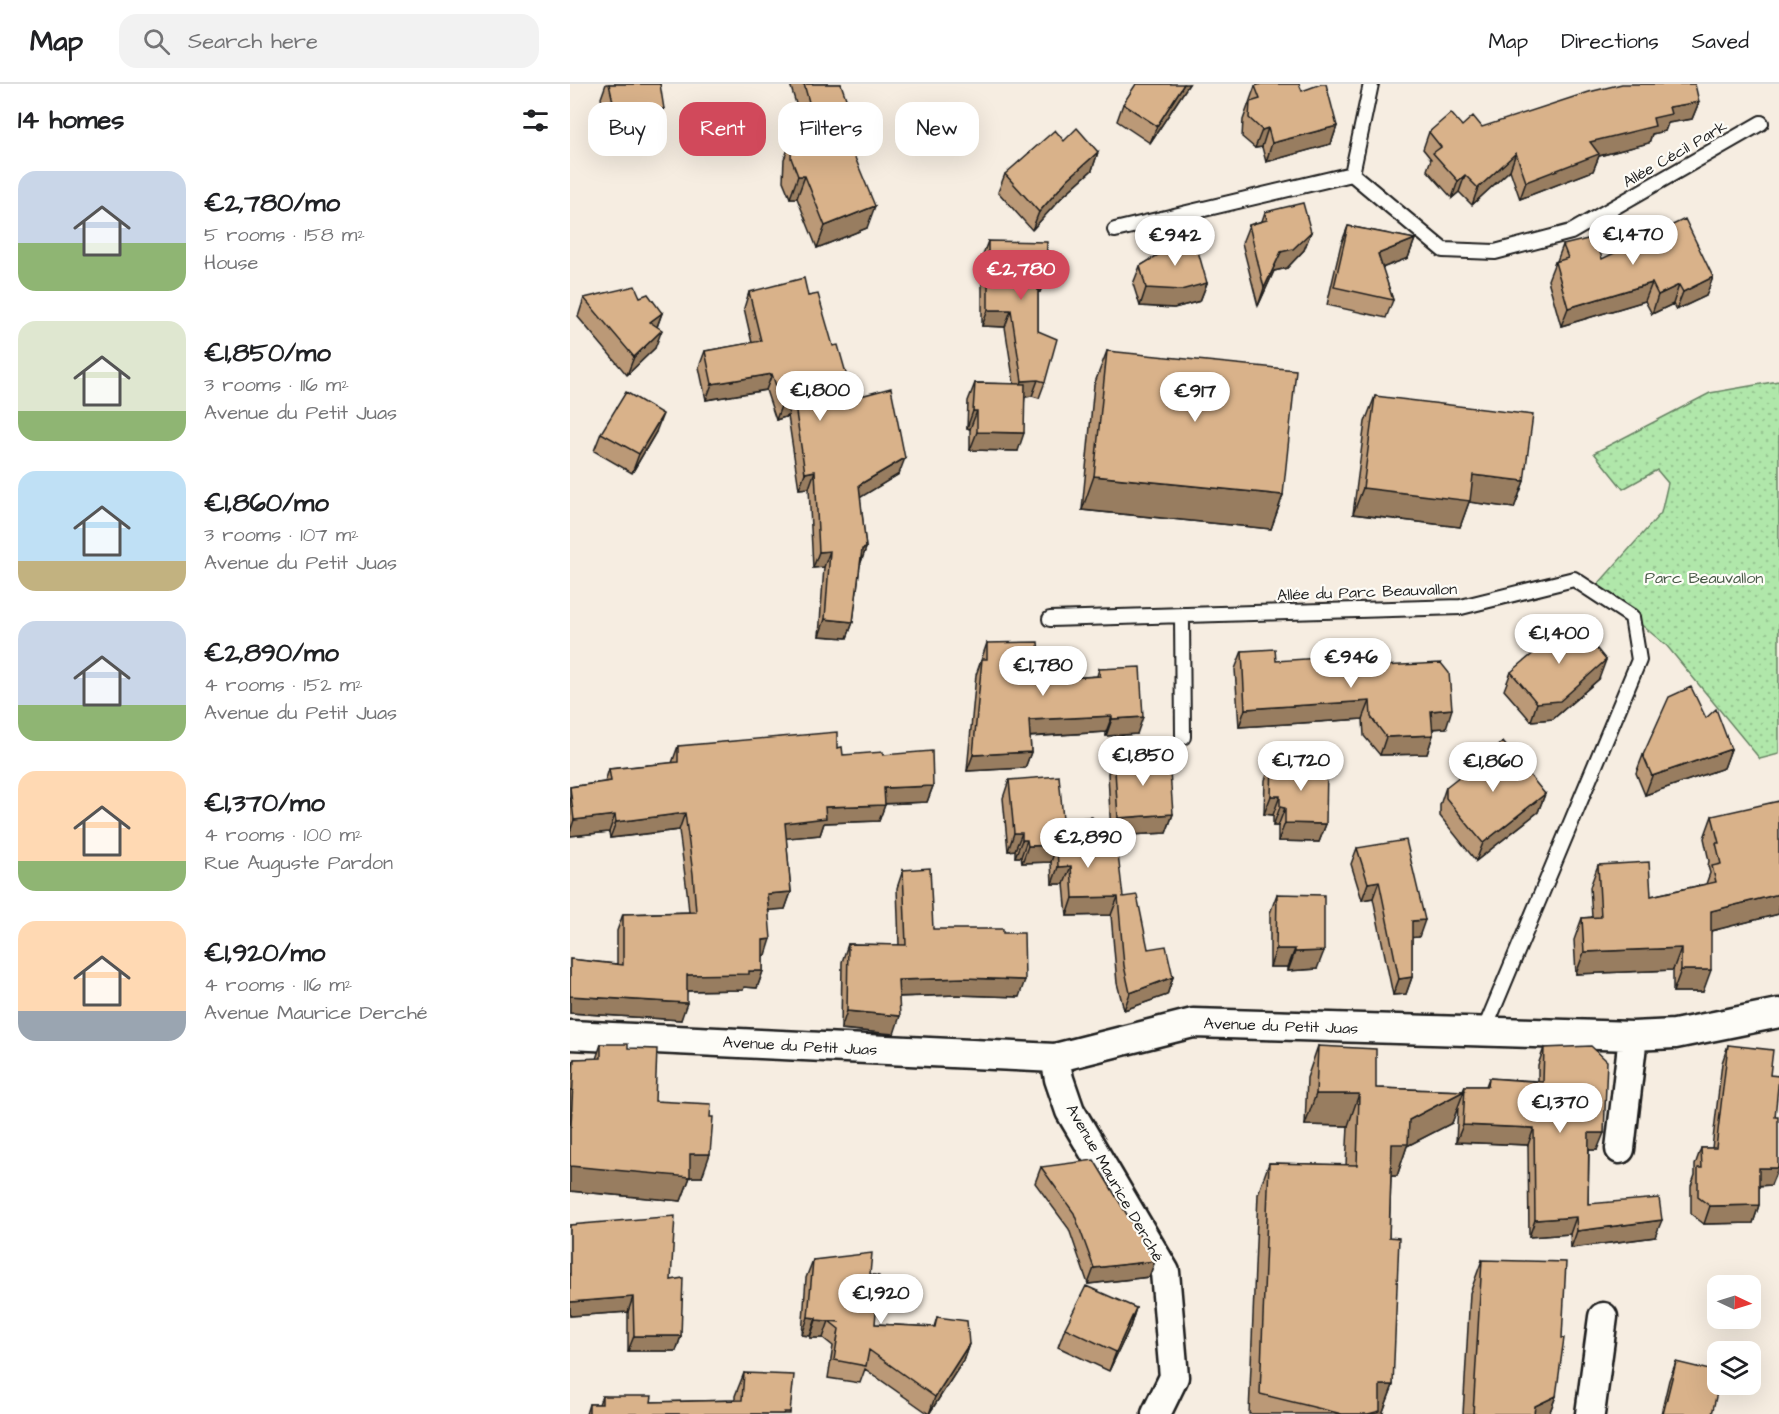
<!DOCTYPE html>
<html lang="en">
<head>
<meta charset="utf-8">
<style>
  :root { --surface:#fff; --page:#f2f2f2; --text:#202124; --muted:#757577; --line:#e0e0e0; --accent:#d1495b }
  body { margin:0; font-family:"Architects Daughter",sans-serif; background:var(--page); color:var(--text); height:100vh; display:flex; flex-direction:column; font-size:22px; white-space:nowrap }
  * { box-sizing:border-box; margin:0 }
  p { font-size:20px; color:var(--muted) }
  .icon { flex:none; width:33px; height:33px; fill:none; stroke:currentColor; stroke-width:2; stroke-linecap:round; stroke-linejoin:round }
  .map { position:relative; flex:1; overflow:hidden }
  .sheet { display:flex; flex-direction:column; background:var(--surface); width:570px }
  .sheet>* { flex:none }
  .banner { position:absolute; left:18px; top:18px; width:570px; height:54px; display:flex; gap:12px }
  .needle { width:39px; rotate:94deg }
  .tools { position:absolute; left:1137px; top:1191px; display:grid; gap:12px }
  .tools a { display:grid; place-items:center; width:54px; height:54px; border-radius:12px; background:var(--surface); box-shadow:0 6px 24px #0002; font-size:30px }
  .price { position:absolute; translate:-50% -51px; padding:0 14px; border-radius:21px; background:#fff; color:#222; font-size:20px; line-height:39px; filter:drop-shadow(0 2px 3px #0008) }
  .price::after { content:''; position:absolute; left:50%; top:36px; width:18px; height:14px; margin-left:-9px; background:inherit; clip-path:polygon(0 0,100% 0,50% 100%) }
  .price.on { background:var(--accent); color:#fff }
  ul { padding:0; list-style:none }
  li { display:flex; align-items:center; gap:18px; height:150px; padding:0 18px }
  li span { display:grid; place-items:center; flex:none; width:168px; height:120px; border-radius:18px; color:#555 }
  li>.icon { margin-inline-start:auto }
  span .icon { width:72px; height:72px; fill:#fffc; stroke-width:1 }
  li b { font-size:26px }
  h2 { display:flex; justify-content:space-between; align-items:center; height:72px; padding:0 18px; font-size:26px }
  .chip { padding:0 21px; border-radius:18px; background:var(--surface); box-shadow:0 6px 24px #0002; font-size:21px; line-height:54px }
  .chip.on { background:var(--accent); color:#fff }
  header { display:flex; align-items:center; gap:36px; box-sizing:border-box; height:84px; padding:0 30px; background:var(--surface); border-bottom:2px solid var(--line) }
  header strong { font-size:28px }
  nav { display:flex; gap:33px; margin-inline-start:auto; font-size:21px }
  .search { width:420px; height:54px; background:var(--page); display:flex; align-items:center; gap:15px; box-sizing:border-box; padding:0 21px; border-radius:18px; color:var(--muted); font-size:22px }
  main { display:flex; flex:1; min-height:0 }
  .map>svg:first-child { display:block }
  .park { fill:url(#park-dots); stroke:#668263; stroke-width:1.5 }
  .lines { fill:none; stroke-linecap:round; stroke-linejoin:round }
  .lane-casing { stroke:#1c1c1c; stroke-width:18 }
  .street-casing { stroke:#1c1c1c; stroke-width:33 }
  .lane { stroke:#fdfcf7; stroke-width:14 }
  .street { stroke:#fdfcf7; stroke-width:28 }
  .wall { fill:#b97; stroke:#1c1c1c; stroke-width:1.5 }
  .shaded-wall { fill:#987d61; stroke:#1c1c1c; stroke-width:1.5 }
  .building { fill:#d9b28a; stroke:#1c1c1c; stroke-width:1.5 }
  .labels { text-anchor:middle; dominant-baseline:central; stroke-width:4.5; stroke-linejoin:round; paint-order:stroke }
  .street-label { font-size:16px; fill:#1c1c1c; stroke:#fdfcf7 }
  .park-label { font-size:16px; fill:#485947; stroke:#fdfcf7 }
</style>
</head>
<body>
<header>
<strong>Map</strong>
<div class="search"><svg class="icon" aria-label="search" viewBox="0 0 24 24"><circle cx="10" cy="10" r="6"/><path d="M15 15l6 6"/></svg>Search here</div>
<nav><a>Map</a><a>Directions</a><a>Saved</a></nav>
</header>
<main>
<section class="sheet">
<h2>14 homes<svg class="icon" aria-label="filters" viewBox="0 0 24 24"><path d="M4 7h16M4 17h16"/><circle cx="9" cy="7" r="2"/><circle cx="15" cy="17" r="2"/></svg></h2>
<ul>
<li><span style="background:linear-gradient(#c9d6e8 60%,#8fb573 0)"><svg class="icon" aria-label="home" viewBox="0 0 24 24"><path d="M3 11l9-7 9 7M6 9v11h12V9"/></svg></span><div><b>€2,780/mo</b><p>5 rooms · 158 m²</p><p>House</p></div></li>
<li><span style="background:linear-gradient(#dfe7d0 75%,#8fb573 0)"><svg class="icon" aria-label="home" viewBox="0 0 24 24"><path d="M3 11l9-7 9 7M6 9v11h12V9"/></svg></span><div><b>€1,850/mo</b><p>3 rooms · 116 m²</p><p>Avenue du Petit Juas</p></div></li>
<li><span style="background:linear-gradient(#bfe0f5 75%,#c2b280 0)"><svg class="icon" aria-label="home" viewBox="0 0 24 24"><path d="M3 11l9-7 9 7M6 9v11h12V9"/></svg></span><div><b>€1,860/mo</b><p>3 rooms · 107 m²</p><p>Avenue du Petit Juas</p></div></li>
<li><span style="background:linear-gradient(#c9d6e8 70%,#8fb573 0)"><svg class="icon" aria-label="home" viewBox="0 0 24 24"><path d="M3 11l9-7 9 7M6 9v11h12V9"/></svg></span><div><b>€2,890/mo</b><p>4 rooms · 152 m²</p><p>Avenue du Petit Juas</p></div></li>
<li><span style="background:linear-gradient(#ffd9b3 75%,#8fb573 0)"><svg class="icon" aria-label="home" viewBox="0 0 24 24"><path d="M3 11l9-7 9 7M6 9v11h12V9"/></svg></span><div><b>€1,370/mo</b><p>4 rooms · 100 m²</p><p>Rue Auguste Pardon</p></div></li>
<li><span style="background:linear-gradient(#ffd9b3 75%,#9aa5b1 0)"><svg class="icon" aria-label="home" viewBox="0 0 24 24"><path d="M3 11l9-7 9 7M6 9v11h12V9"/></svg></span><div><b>€1,920/mo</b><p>4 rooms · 116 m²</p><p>Avenue Maurice Derché</p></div></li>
</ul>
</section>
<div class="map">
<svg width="1209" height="1330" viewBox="0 0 1209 1330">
  <defs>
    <pattern id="park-dots" width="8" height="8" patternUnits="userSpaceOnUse" patternTransform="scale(1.5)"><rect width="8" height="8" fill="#b0e7aa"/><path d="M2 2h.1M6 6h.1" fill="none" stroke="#97c692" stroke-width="1.8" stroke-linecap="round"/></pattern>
  </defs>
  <rect width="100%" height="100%" fill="#f6ede1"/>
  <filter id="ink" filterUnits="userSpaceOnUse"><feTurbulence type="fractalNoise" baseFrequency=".0167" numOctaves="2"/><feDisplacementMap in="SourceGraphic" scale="12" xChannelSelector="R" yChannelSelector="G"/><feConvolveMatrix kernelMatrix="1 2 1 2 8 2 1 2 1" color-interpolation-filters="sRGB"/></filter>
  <g filter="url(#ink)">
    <!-- park -->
    <path class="park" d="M1209,297V670L1190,675L1097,562L1062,533L1022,507L1091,429L1098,399L1087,386L1053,405L1024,369L1140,309Z"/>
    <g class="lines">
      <!-- lane casing -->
      <g class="lane-casing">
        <path id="lane" d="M801,0L782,90L873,166L925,168L1001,148L1191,39
          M545,146L782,90
          M612,531L613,653
          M480,535L891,523L1004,495L1062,533L1069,576L914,947"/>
      </g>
      <!-- street casing -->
      <g class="street-casing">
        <path id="street" d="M0,951L485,974L623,939L1063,952L1105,950L1209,929
          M485,974L489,995L500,1027L595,1188L604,1293L586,1330
          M1050,1065L1063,952
          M1020,1330L1033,1233"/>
      </g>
      <!-- lane -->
      <use href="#lane" class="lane"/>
      <!-- street -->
      <use href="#street" class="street"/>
    </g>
    <!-- wall -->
    <path class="wall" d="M36,0H90L87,43H85L84,46L40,54L31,14Z
      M220,0H271L297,144L247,164L227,114H220L213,97L214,75L219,63L213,48L221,25L227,23Z
      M619,0L580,59L547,37L553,20Z
      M685,2L732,7L767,42L761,60L696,78L692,63L685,64L672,53L673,36Z
      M1129,18L1122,35L1098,39L1095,47L1082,50L1079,59L1029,72L1023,87L950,115L940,86L902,121L889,108L882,114L857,86L861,75L853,65L859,48L892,42L912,43Z
      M494,57L528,68L522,86L492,113L462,146L428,108L435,90Z
      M695,128L741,148L734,166L717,184L704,187L688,222L672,159L679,141L692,137Z
      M778,142L845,155L838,174L812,184L823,216L816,234L757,221L771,160Z
      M418,157L476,192L470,208H468V247L475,298L469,314L462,312L455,313L448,367L400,366V345L397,344L398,317L405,299L444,300L435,243L412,242V173Z
      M993,161L1032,175L1143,193L1136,212L1106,226L1103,220L1082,230L1075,217L991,242L978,196L985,178L987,177Z
      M592,164L637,199L630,217L604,224L570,222L563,200L570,182L589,171Z
      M179,208L238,212L263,262L283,314L329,390L290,413L296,464L290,481L283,538L277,554L249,552L254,483L243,484L239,404L229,405L218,332L206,336L196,306L136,316L129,283L135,267L182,259L174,224Z
      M70,213L92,229L87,243L85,264L57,291L8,233L14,214Z
      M537,267L713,411L701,445L512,426L524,301Z
      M805,312L954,397L944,424L899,418L890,443L783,430L795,338Z
      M86,348L62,389L24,367L31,349Z
      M417,559L471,596L527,592L529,585L567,650L536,652V648L460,653L461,668L455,684L397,687L406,591Z
      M672,567L706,577L751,585L876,644L863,645V651L857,670L810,671L794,652L793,635L669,643L665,585Z
      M941,588L1029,595L983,635L961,637L934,606Z
      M1136,634L1161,665L1154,684L1075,711L1066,689L1073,671Z
      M108,662L267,664L273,671H313L363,702L357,718L315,720L309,737L254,739L250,751L216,754L221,808L215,825L199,826L196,871L193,872V887L187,904L174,903L173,906L117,907L111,936L0,929V875L47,880V847L53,830L119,828L117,807L109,746L40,754L39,748L0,752V703L35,698L39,685L102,679Z
      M544,671L576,676L603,730L596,749L541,752L538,689Z
      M702,678L735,681L756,740L749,758L708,757V742H703V731L694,730L695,696Z
      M439,696L493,735L553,813L578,865L603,893L597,911L554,926L547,899L541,831L497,832L494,800H482L481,778L452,779L451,773H445V766L438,767L433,714Z
      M876,703L975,710L968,728L906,777L870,732V721Z
      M1142,732L1209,830L1141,847L1133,908H1103V886L1006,890L1004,856L1012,834L1022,833L1020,803L1028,781L1081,812L1136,800L1140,789L1138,782L1139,777L1134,754Z
      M787,764L849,853H842V893L836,910L823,911L803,814L792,816L781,780Z
      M333,786L363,845L449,913L387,911L329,913L324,950L271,945L272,878L278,860L329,861L327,804Z
      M707,810L747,885L718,887V883H700V829Z
      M31,960L58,964L85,1017L132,1093H120L111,1117L0,1107V986L4,975H26Z
      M1158,961L1200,991L1205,1033L1201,1101L1189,1102V1121L1183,1139L1134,1140L1121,1130V1102L1125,1091V1081L1131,1064H1142L1152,979Z
      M748,962L806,1004L893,1007L895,1002H916L919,994L968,997V981L974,964L1027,1066H1019L1018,1120L1085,1153L1001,1164L1000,1150L959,1153L958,1061L886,1058L888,1022L882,1039L837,1062L827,1092H821L819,1153L823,1301L812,1330H679L688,1110L699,1079L776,1081L778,1042L735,1041L737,994Z
      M471,1083L585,1177L579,1193L518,1200L499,1145L465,1099Z
      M0,1141L101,1196L111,1252L106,1267H58V1228L0,1232Z
      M243,1176L300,1190L305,1240L364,1243L367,1233L399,1260L393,1277L359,1330L295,1285L290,1299L258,1294L263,1262L253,1254H240V1252L232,1251L236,1194Z
      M912,1176L986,1312L979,1330H893L900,1209Z
      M566,1224L560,1243L539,1287L488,1263L495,1244Z
      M1106,1278L1142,1330H1091L1099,1296Z
      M174,1289L220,1328V1330H16L19,1320H29L32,1312L81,1318L165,1316V1312Z"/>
    <!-- shaded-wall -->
    <path class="shaded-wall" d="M614,0H619L580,59L587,42Z
      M1129,18L1122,35L1098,39L1095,47L1082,50L1079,59L1029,72L1023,87L950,115L956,98L1020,58L1083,34L1099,23Z
      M94,25L87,43H85L84,46L40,54L47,36Z
      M767,42L761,60L696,78L702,59Z
      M698,44L692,63L685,64L692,46Z
      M290,55L282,77L279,59Z
      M528,68L522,86L492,113L462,146L469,128L498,95Z
      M946,69L940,86L902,121L908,104Z
      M895,91L889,108L882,114L888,97Z
      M228,92H235L227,114H220Z
      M305,122L297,144L247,164L255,142Z
      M741,148L734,166L717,184L704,187L688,222L694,204L711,168Z
      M845,155L838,174L801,188L808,170Z
      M468,192H476L470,208H462Z
      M1143,193L1136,212L1106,226L1113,208Z
      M637,199L630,217L604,224L570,222L576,204Z
      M1082,199L1075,217L991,242L998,224Z
      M1109,201L1103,220L1082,230L1088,211Z
      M418,226H441L435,243L412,242Z
      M92,229L85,248L80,238Z
      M92,246L85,264L57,291L64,273Z
      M202,290L196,306L136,316L142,300Z
      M468,296L462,312L446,314L452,297Z
      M224,315L218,332L206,336L212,319Z
      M403,327H407L400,345L397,344Z
      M93,330L86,348L62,389L69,370Z
      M407,348L454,349L448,367L400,366Z
      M335,374L329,390L283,418L289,401Z
      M245,387L239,404L229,405L235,389Z
      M903,391L954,397L944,424L899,418L890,443L783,430L793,404Z
      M524,392L713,411L701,445L512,426Z
      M296,464L290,481L292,465Z
      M260,467L254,483L243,484L249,468Z
      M255,535L283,538L277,554L249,552Z
      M1036,576L1029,595L983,635L961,637L967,619Z
      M800,617L793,635L669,643L675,625Z
      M882,625L876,644L855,645L861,627Z
      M542,632L536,648L453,653L459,636Z
      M573,633L567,650L536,652L542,635Z
      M863,651L857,670L810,671L816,653Z
      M1161,665L1154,684L1075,711L1082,692Z
      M461,668L455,684L397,687L403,671Z
      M363,702L357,718L308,720L314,704Z
      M975,710L968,728L906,777L913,759Z
      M701,712H710L703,731L694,730Z
      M315,721L309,737L254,739L250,751L209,755L215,739L255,723Z
      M710,723L715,724L708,742H703Z
      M115,729L109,746L40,754L46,738Z
      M603,730L596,749L541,752L548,734Z
      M45,731L39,748L0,752V748L4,736Z
      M715,739L756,740L749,758L708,757Z
      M444,749H452L445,766L438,767Z
      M452,756H457L451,773H445Z
      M487,761L481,778L452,779L458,762Z
      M501,782L494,800H482L488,783Z
      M809,797L803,814L792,816L798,799Z
      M221,808L215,825L191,827L197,810Z
      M1209,810V830L1133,849L1141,827Z
      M548,813L541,831L497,832L503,814Z
      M855,836L849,853L836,854L842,837Z
      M201,855L196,871L187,873L193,856Z
      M1111,864L1103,886L1006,890L1014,868Z
      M706,865H725L718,883H700Z
      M754,867L747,885L718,887L725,868Z
      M1111,886H1141L1133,908H1103Z
      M179,887H193L187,904L174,903L173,906L111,907L117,891Z
      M603,893L597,911L554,926L560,909Z
      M842,893L836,910L823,911L829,895Z
      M394,894L455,896L449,913L387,911L321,913L328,896Z
      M0,912L117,919L111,936L0,929Z
      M277,927L330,932L324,950L271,945Z
      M894,1007L882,1039L837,1062L827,1092H811L822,1060L839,1036Z
      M746,1010H789L778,1042L735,1041Z
      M893,1041L964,1044L958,1061L886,1058Z
      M1019,1049H1034L1027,1066H1013Z
      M120,1070H140L132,1093H118H120L111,1117L0,1107V1082Z
      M1189,1084H1208L1201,1101L1182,1102Z
      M1189,1121L1183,1139L1134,1140L1140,1122Z
      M1006,1133L1000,1150L959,1153L965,1136Z
      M1092,1136L1085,1153L1001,1164L1007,1147Z
      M585,1177L579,1193L518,1200L524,1184Z
      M63,1213L58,1228L0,1232V1218Z
      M566,1224L560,1243L539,1287L546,1268Z
      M238,1233L246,1234L240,1252L232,1251Z
      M246,1236L259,1237L253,1254H240Z
      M64,1252H111L106,1267H58Z
      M399,1260L393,1277L359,1330L365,1313Z
      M810,1301H823L812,1330H798Z
      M986,1312L979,1330H962L965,1322Z"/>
    <!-- building -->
    <path class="building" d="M39,0H90L94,25H91V28L47,36Z
      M234,0H271L290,55L279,59L305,122L255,142L235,92H228L221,74L222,53L230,50L221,25L239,18Z
      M566,0H614L587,42L553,20Z
      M691,0H729L732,7L751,0H756L767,42L702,59L698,44L692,46L679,34L680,18L690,15L685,2Z
      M1052,0H1125L1129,18L1099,23L1101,30L1083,34L1085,42L1020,58L1029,70L956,98L946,69L908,104L895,91L888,97L863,69L871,63L859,48L881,29L892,42L903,32L912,43L1019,8Z
      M507,44L528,68L498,95L469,128L435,90L485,46L494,57Z
      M733,119L741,148L723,165L711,168L694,204L679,141L697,136L695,128Z
      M1115,135L1143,193L1113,208L1109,201L1088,211L1082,199L998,224L985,178L998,174L993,161L1026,153L1032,175Z
      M778,142L845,155L808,170L823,216L764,203Z
      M624,153L637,199L611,206L576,204L570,182L593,168L592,164L601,161L602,158Z
      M418,157L477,158L476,192H468V247L487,255L475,298L468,296L452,297L441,226H418Z
      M234,194L238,212L248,210L263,262L268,261L283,314L321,304L335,374L289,401L296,464L292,465L283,538L255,535L260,467L249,468L245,387L235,389L224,315L212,319L202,290L142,300L135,267L191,257L179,208Z
      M65,202L70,213L78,210L92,229L80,238L92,246L64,273L14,214Z
      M537,267L726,286L713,411L524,392Z
      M405,299L455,300L454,349L407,348V327H403Z
      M56,308L93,330L69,370L31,349Z
      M805,312L963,331L954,397L903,391L900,417L793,404Z
      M1003,536L1036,576L990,617L967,619L941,588Z
      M468,558L471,596L530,592L529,585L570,583L573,633L542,635V632L459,636L461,668L403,671L412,575H417V559Z
      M705,565L706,577L750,574L751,585L871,579L879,589L882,625L861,627L863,651L816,653L801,633L800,617L675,625L672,567Z
      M1121,603L1136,634L1146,625L1161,665L1082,692L1073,671L1099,613Z
      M267,648V664L272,663L273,671L313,668V671L362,667L363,702L314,704L315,721L255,723L256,734L215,739L221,808L197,810L201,855L193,856V887H179V890L117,891V919L0,912V875L53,881V830L126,828L123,790L115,729L46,738L45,731L4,736L0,703L41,697L39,685L108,678V662Z
      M933,658L975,710L913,759L876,714V703Z
      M544,671L576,672V676L599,674L603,730L548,734Z
      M702,678L735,679V681L757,682L756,740L715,739V724L710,723V712H701Z
      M489,692L493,735L522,733L547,762L553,813L567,811L578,865L596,862L603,893L560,909L554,882L548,813L503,814L501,782L488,783L487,761L458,762L457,756H452V749H444L439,696Z
      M1209,717V810L1141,827V886H1111V864L1014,868L1012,834L1031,833L1028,781L1079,778L1081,812L1146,798L1142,782L1151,780L1146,759H1149L1142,732Z
      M836,756L855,836L842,837V893L829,895L809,797L798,799L787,764Z
      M360,784L363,845H433V849H454L455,896L394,894L328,896L330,932L277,927L278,860L336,861L333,786Z
      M707,810L754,811V867L725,868V865H706Z
      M31,960H58V964L87,965L85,1017L141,1020L140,1033H143L140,1070H120V1093L0,1082V1042H1L4,975L31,974Z
      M1158,961L1203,966L1200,991L1209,992L1205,1033H1208V1084H1189V1121L1140,1122L1128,1113V1084H1132L1131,1064H1146Z
      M748,962L806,965V1004L894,1007L839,1036L838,1060H822L819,1153L829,1154L823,1301H810V1327L798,1330H772L690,1310L699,1079L787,1081L789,1010H746Z
      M1021,962L1037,977L1034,1049H1019L1018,1120L1089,1114L1092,1136L1007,1147L1006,1133L965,1136L964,1044L893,1041L895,1002H918L919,994L973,998L974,964Z
      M524,1076L585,1177L524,1184L504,1129L471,1083Z
      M105,1132L101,1196L113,1194L111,1252H64L63,1213L0,1218V1141Z
      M302,1169L300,1190L309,1192L305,1240L365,1243L367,1233L397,1237L399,1260L365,1313L299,1266L296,1282L264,1276L269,1245L259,1237L270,1238L246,1236V1234L238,1233L243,1176Z
      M912,1176L996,1178L992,1254H994L986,1312L965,1322L964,1330H903Z
      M516,1202L566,1224L546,1268L495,1244Z
      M1106,1278L1148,1288V1300H1149L1142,1330H1093Z
      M174,1289L224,1291L220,1328H214L213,1330H19V1320H32V1312H82L81,1318L172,1316Z"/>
  </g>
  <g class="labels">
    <!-- street labels -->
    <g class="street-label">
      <text transform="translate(1105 70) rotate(-30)">Allée Cécil Park</text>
      <text transform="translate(797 508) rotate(-2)">Allée du Parc Beauvallon</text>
      <text transform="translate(711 942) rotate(2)">Avenue du Petit Juas</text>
      <text transform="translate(230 962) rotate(3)">Avenue du Petit Juas</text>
      <text transform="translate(545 1099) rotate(60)">Avenue Maurice Derché</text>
    </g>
    <!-- park labels -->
    <g class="park-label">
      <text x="1134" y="494">Parc Beauvallon</text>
    </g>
  </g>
</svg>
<div class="tools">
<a><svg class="needle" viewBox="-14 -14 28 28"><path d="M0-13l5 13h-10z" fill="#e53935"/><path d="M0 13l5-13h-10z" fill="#757577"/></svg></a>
<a><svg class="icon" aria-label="layers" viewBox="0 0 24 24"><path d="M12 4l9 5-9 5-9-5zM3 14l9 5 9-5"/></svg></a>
</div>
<b class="price" style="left:1063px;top:182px">€1,470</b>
<b class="price" style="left:605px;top:183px">€942</b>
<b class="price on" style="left:451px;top:217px">€2,780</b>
<b class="price" style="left:250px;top:338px">€1,800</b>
<b class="price" style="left:625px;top:339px">€917</b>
<b class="price" style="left:989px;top:581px">€1,400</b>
<b class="price" style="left:781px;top:605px">€946</b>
<b class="price" style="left:473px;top:613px">€1,780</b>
<b class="price" style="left:573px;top:703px">€1,850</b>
<b class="price" style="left:731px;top:708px">€1,720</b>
<b class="price" style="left:923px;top:709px">€1,860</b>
<b class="price" style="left:518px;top:785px">€2,890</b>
<b class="price" style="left:990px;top:1050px">€1,370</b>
<b class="price" style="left:311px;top:1241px">€1,920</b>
<div class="banner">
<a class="chip">Buy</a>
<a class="chip on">Rent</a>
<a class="chip">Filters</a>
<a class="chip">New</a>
</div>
</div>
</main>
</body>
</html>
